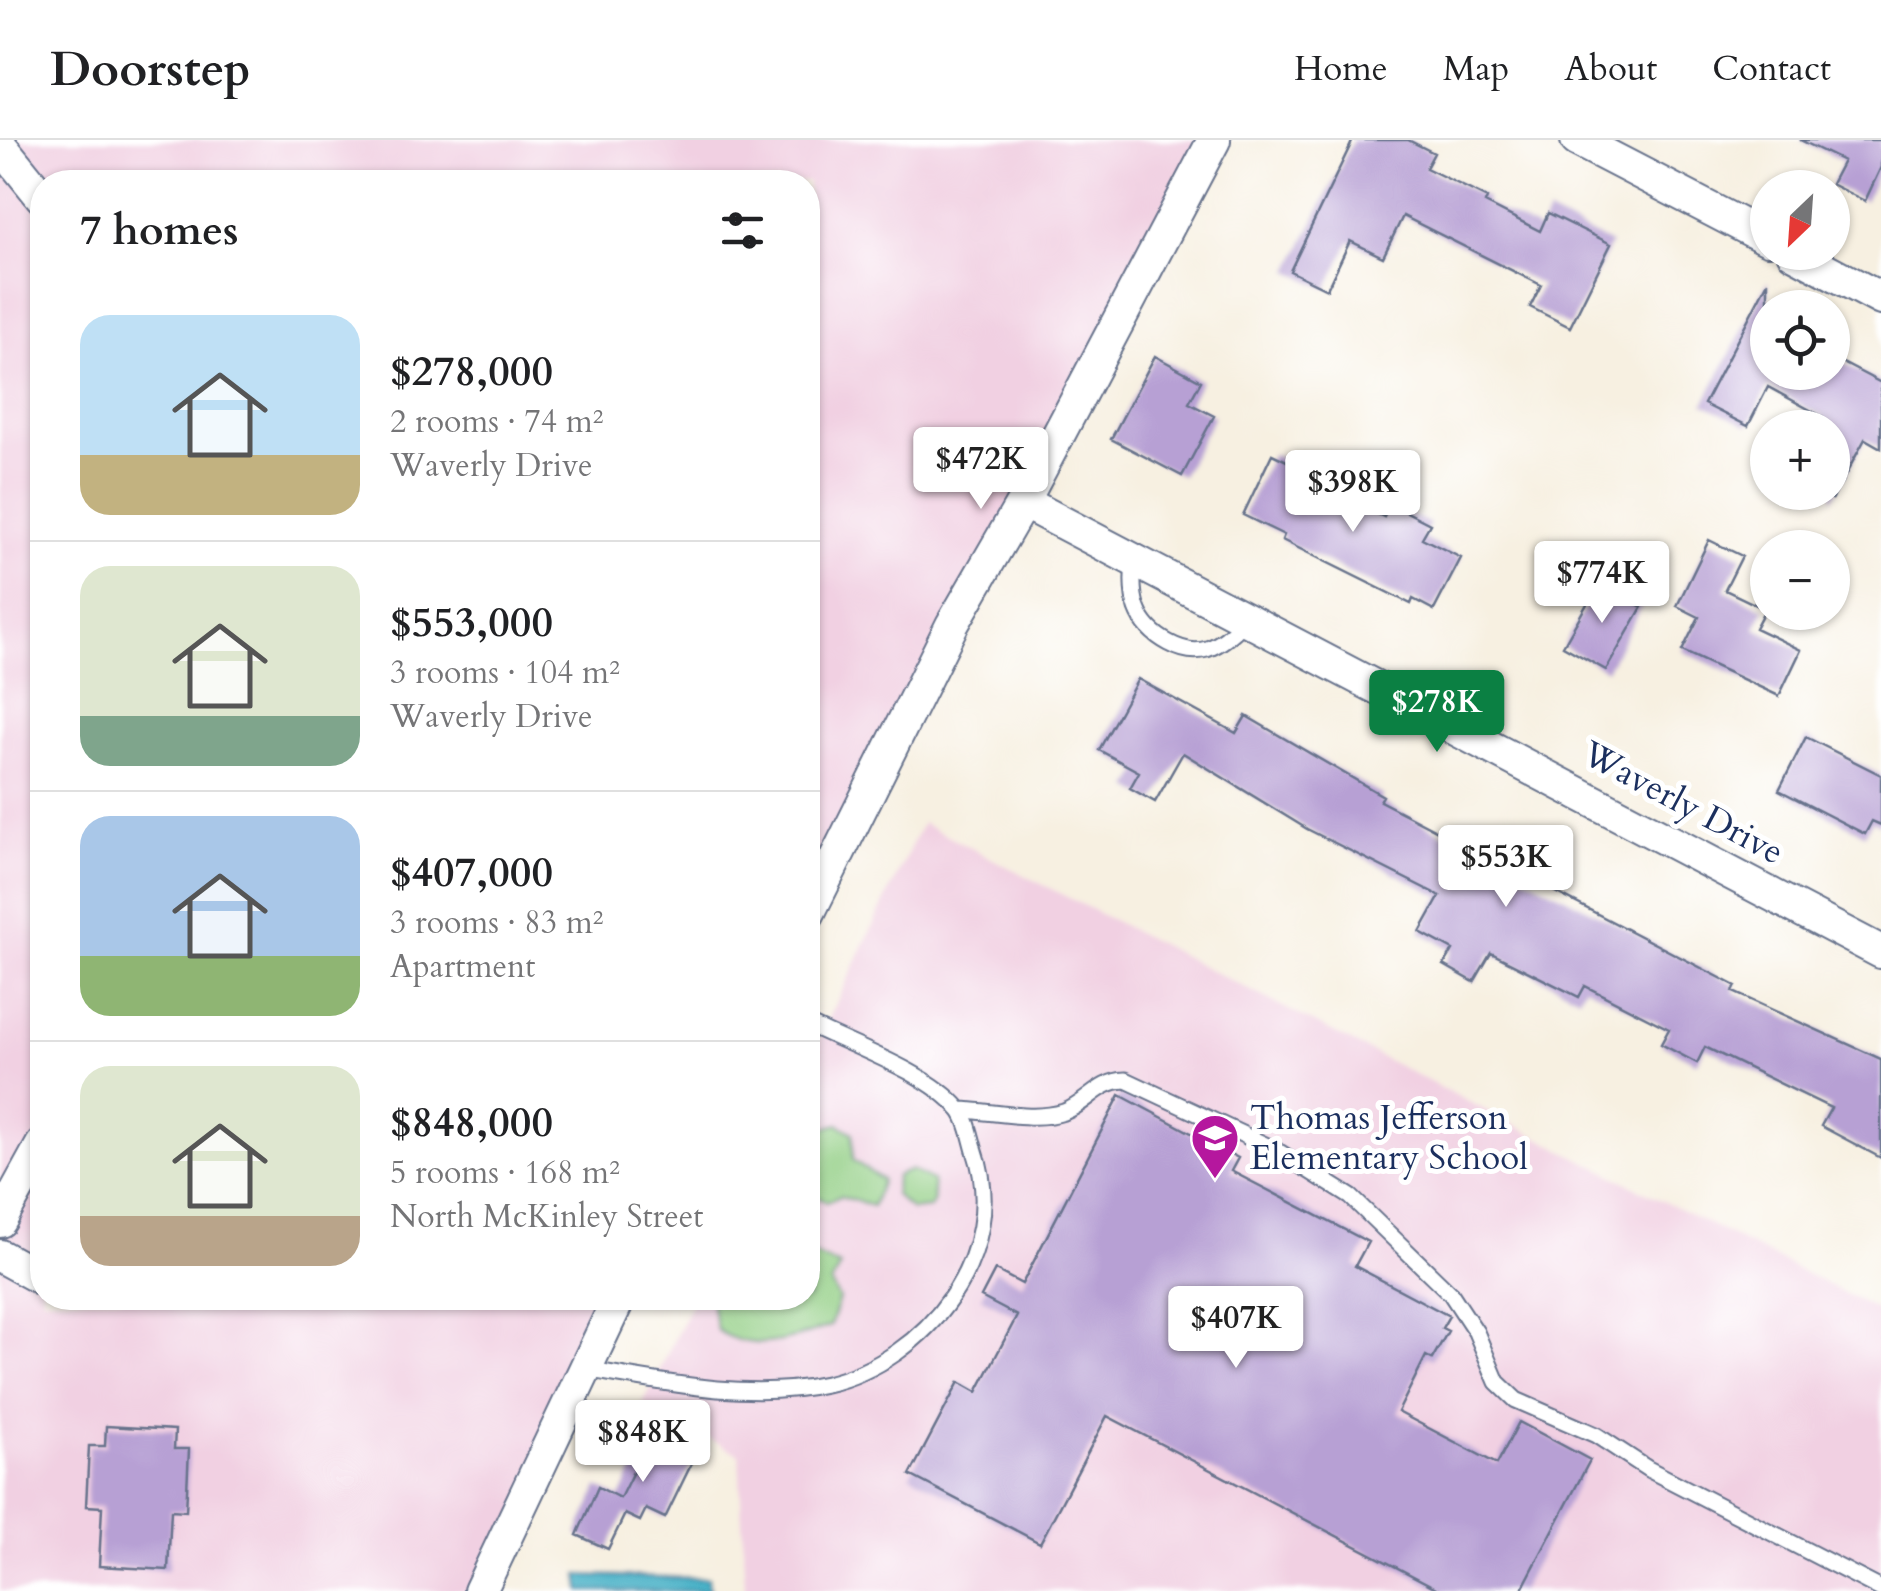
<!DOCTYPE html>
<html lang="en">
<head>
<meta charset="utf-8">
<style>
  :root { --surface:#fff; --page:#f2f2f2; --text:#202124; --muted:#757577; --line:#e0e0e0; --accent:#0b8043 }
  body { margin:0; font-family:Cardo,serif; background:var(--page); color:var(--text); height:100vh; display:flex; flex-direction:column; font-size:38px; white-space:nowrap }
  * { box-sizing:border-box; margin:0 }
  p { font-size:32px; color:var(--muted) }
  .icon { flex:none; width:55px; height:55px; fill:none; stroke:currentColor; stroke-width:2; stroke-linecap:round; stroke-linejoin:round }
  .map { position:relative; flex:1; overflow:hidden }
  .drawer { position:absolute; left:30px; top:30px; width:790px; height:1140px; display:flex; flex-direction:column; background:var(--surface); border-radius:40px; box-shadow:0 2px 8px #0004 }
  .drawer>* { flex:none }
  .needle { width:65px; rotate:205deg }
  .buttons { position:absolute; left:1750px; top:30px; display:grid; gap:20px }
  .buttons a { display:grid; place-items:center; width:100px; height:100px; border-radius:50%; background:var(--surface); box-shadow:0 2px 8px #0004; font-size:50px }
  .price { position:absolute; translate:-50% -85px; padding:0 22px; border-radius:10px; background:#fff; color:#222; font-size:32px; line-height:65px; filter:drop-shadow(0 2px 5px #0008) }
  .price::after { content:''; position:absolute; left:50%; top:60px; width:30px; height:22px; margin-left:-15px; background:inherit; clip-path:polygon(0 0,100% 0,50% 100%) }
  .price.active { background:var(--accent); color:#fff }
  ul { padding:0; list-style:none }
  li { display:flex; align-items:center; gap:30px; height:250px; padding:0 50px }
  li+li { border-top:2px solid var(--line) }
  li span { display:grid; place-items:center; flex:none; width:280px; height:200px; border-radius:30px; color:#555 }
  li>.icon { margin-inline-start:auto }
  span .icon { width:120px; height:120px; fill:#fffc; stroke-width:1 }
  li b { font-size:42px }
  h2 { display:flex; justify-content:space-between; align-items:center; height:120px; padding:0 50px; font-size:42px }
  header { display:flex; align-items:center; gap:60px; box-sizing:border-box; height:140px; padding:0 50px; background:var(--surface); border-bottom:2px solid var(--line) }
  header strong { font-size:48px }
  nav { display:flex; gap:55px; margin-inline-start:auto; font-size:35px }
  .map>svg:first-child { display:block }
  .built { fill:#f1d0e2 }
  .green { fill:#91ce83; stroke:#567e70; stroke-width:2.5 }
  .water { fill:#47b0c6; stroke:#317092; stroke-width:2.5 }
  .building { fill:#b7a0d4 }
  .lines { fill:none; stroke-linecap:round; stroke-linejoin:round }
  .lane-casing { stroke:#68738c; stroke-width:19 }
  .street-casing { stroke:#68738c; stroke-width:36 }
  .lane { stroke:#fff; stroke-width:15 }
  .street { stroke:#fff; stroke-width:32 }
  .labels { text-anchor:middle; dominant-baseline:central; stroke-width:10; stroke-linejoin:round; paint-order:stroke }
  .street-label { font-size:35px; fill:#1b2f5e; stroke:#fff }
  .poi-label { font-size:35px; fill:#1b2f5e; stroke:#fff; text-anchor:start }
</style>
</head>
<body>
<header>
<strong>Doorstep</strong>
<nav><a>Home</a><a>Map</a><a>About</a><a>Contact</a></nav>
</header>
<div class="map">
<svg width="1881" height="1451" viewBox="0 0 1881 1451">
  <rect width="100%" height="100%" fill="#fff"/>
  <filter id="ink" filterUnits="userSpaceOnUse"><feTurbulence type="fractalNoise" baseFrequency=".01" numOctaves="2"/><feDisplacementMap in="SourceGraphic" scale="20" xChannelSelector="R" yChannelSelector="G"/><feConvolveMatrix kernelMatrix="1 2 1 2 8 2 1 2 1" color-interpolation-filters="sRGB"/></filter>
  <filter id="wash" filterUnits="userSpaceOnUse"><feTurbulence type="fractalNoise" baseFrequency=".0048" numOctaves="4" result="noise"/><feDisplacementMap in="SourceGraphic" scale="40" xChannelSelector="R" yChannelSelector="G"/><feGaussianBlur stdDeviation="2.25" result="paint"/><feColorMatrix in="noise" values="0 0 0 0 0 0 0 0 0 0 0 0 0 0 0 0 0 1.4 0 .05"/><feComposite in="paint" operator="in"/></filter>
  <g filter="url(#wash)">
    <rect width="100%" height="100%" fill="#f7f0e1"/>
    <!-- built -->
    <path class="built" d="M0,0H1214L808,774V42H42V1158H619L480,1451H0Z
      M922,683L1881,1172V1451H745L739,1314L643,1264L694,1158H808V922Z"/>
    <!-- green -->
    <path class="green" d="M839,984L853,993V1020L882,1040L872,1066L840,1056L827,1062L808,1052C807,1021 801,991 839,984Z
      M911,1030L932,1041L934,1060L930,1068L911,1070L895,1055L896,1036Z
      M808,1112L840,1126L831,1144L839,1159L830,1186C792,1199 753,1215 717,1190L710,1158H808Z"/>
    <!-- water -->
    <path class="water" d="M579,1435L708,1438L709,1451H581Z"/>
    <g id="blocks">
      <!-- building -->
      <path class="building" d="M1353,0H1408L1434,13L1426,28L1487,58L1485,63L1540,91L1548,73L1611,104L1570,187L1530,167L1541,145L1403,76L1383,117L1350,101L1327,149L1290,131Z
        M1800,0H1881V27L1865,61L1831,44L1843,21Z
        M1768,141V232H1832L1837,220L1881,243V308L1865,299L1832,360V288H1817L1823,277L1768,247L1748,286L1704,264Z
        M1155,216L1201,241L1189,263L1214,276L1182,336L1111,299Z
        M1272,314L1306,330L1303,338L1384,377L1391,364L1430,384L1422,398L1461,418L1434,470L1413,459L1411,464L1282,400L1284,395L1243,375Z
        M1709,400L1742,416L1725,450L1765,469L1755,488L1801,510L1779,556L1682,511L1699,477L1677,466Z
        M1599,443L1642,467L1606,530L1563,506Z
        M1138,539L1236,593L1246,576L1383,656L1380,661L1736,846L1733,852L1881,919V1018L1821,986L1831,968L1705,907L1697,923L1661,904L1669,889L1585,846L1579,857L1491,813L1474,842L1444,825L1453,810L1420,792L1440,756L1307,689L1183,613L1155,662L1130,648L1139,632L1099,610Z
        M1806,597L1881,635V685L1872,681L1865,694L1779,650Z
        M1120,955L1238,1018L1231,1031L1368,1102L1355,1126L1449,1176L1442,1188L1448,1191L1432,1219L1426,1216L1398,1272L1497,1324L1519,1282L1590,1320L1521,1451H1442L1107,1276L1040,1403L910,1335L959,1242L977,1252L1017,1176L981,1157L995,1130L1022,1144Z
        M658,1281L702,1302L665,1378L646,1369L640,1381L625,1374L608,1409L577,1395L598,1347L620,1358Z
        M106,1286L175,1290L174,1309H189L186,1371L171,1370L168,1430L99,1426L102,1367L86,1366L89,1306H105Z"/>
    </g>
  </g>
  <g filter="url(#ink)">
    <use href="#blocks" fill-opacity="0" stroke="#68738c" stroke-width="2.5"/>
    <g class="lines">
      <!-- lane casing -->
      <g class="lane-casing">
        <path id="lane" d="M1134,422C1130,457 1135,485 1169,503C1180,509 1194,513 1207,509C1222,504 1234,492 1246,481
          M961,970C993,971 1033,982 1064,972C1088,963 1098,941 1126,940L1276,1010L1351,1057L1451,1154L1476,1192L1497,1242L1516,1260L1596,1295L1648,1329L1881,1449
          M585,1229C661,1242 749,1261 826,1244C927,1221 1010,1113 975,1011C971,998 968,978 959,969C930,933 850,905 808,884"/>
      </g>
      <!-- street casing -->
      <g class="street-casing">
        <path id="street" d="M1577,0L1768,99
          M0,5L42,57
          M1793,112L1881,159
          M1023,362L1881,812
          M808,774L952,485L1023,362L1214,0
          M0,1081L42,1005
          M0,1116L42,1139
          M480,1451L619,1158"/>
      </g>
      <!-- lane -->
      <use href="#lane" class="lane"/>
      <!-- street -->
      <use href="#street" class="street"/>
    </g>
  </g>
  <!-- icons -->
  <defs>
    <g id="school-pin" transform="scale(2.5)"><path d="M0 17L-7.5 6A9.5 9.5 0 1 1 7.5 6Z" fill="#b5179e" stroke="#fff"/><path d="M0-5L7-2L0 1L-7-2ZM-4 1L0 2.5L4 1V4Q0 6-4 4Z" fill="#fff"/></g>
  </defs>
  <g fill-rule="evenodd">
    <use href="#school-pin" x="1215" y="998"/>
  </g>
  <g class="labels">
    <!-- street labels -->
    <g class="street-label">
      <text transform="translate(1683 663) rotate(28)">Waverly Drive</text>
    </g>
    <!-- poi labels -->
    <g class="poi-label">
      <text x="1250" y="978">Thomas Jefferson<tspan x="1250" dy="40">Elementary School</tspan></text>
    </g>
  </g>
</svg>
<div class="buttons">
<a><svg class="needle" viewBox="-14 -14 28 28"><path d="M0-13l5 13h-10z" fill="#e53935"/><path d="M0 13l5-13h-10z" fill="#757577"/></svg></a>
<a><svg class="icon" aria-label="locate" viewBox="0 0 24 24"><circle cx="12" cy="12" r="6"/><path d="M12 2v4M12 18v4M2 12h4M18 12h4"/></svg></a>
<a>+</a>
<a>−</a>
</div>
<b class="price" style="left:981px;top:372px">$472K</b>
<b class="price" style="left:1353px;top:395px">$398K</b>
<b class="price" style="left:1602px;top:486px">$774K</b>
<b class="price active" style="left:1437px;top:615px">$278K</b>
<b class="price" style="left:1506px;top:770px">$553K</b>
<b class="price" style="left:1236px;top:1231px">$407K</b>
<b class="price" style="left:643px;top:1345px">$848K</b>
<section class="drawer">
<h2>7 homes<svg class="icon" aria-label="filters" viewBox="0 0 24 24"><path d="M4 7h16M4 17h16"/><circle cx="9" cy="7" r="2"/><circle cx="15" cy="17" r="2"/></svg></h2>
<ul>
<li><span style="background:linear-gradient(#bfe0f5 70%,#c2b280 0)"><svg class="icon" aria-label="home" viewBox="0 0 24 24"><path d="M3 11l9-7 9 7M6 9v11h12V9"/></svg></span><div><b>$278,000</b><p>2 rooms · 74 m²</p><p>Waverly Drive</p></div></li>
<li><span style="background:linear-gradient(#dfe7d0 75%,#7fa58c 0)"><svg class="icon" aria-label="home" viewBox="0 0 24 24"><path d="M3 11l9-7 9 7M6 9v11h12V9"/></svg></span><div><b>$553,000</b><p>3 rooms · 104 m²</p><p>Waverly Drive</p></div></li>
<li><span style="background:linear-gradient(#a9c7e8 70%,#8fb573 0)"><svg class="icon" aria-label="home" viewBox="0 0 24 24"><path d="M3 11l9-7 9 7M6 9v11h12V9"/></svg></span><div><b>$407,000</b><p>3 rooms · 83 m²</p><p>Apartment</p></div></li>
<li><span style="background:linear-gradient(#dfe7d0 75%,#b9a48a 0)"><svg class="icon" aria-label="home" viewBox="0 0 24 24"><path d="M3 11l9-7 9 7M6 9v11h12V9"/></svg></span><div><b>$848,000</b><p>5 rooms · 168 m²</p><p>North McKinley Street</p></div></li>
</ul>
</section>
</div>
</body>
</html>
